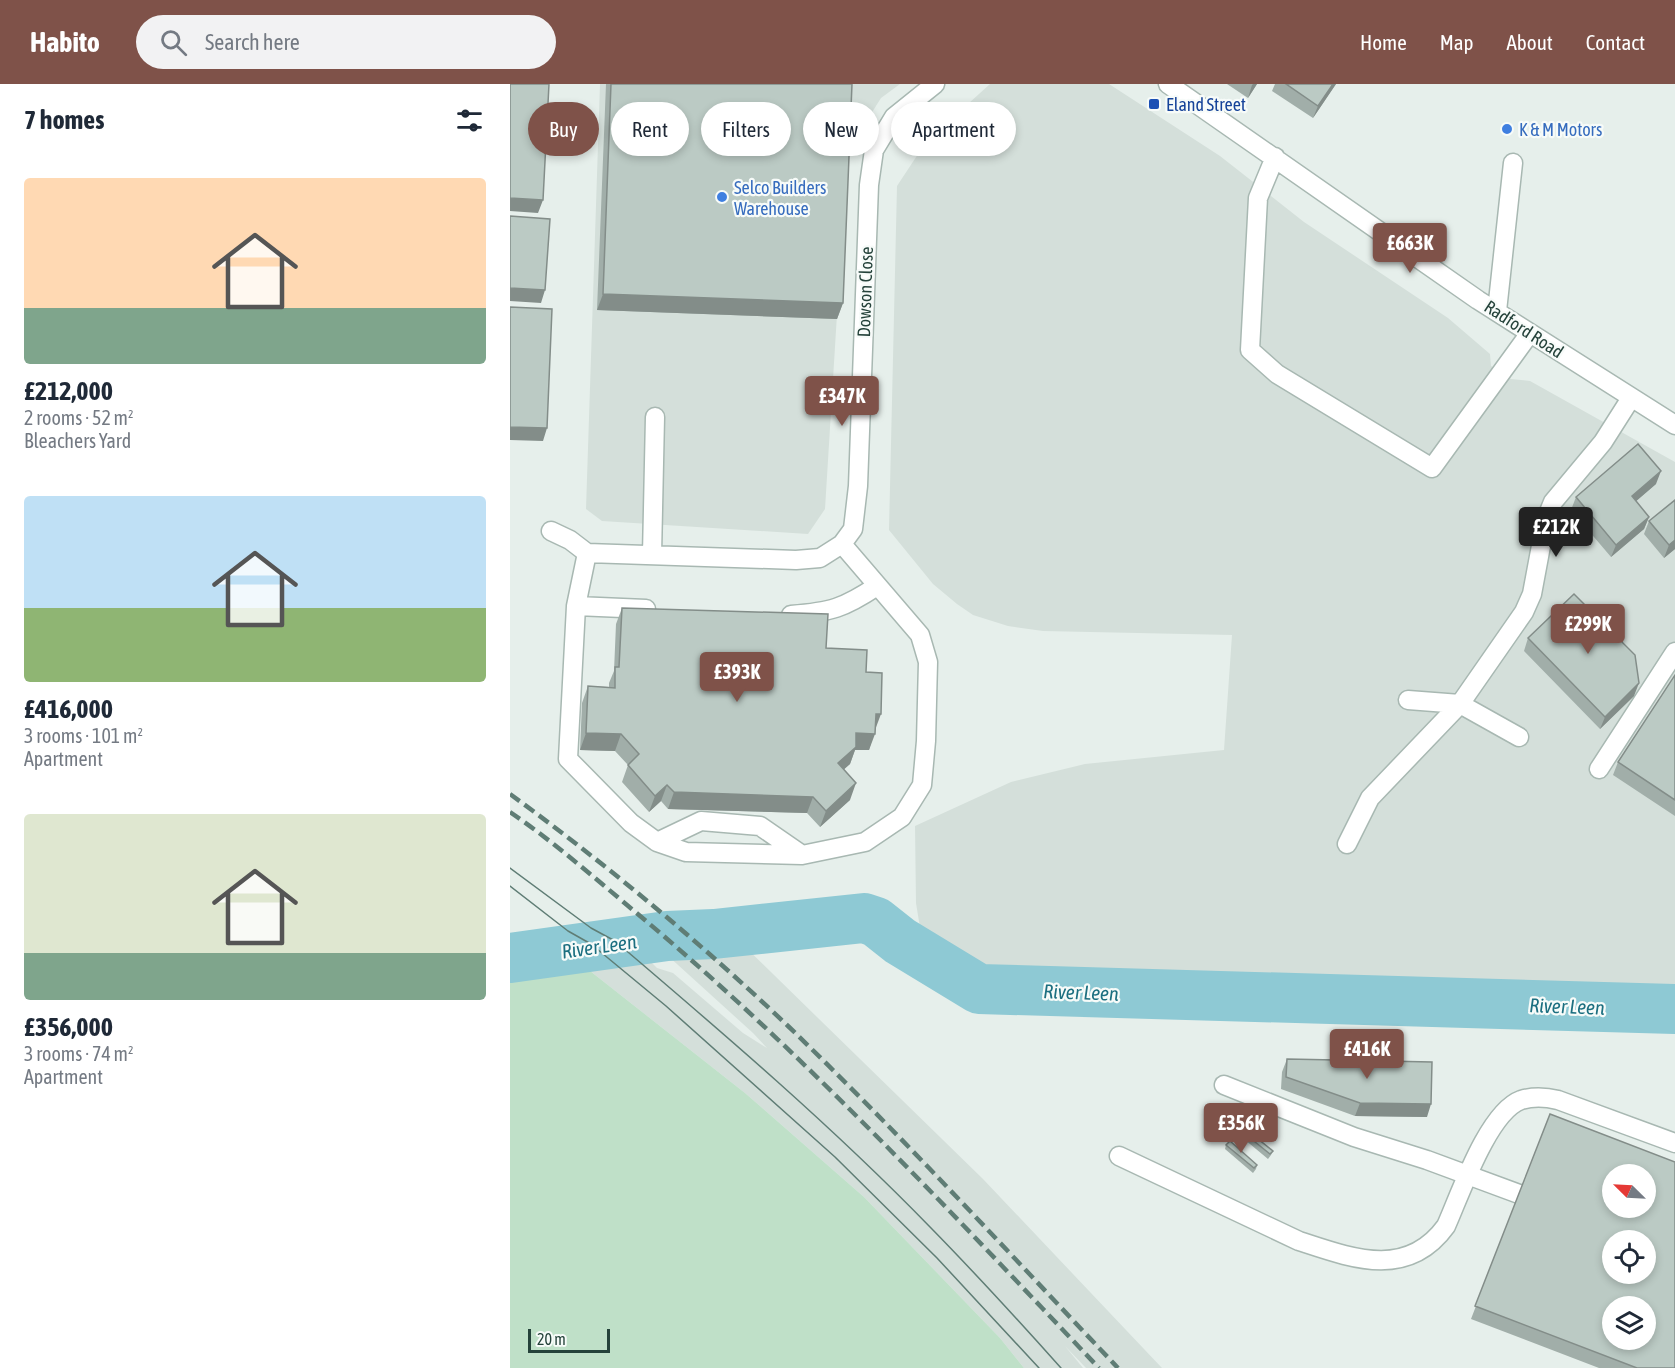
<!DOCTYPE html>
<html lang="en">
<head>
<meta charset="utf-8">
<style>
  :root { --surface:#fff; --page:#f2f2f3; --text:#1f2937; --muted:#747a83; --accent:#7f5249 }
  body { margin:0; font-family:"Asap Condensed",sans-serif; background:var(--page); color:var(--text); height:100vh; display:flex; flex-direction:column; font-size:22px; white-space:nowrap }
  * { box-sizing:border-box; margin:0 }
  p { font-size:20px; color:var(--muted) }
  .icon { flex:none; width:33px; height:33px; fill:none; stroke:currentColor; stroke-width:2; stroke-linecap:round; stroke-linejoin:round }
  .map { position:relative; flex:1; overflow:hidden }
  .drawer { display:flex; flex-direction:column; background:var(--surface); width:510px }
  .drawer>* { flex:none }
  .guide { position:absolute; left:18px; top:18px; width:570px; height:54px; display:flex; gap:12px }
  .needle { width:39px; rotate:294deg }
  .controls { position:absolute; left:1092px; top:1080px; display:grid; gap:12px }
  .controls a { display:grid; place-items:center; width:54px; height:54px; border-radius:50%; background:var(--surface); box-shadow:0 3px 9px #0003; font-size:30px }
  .scale { position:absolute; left:18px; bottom:15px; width:82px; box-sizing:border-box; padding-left:6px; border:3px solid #24423a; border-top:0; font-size:16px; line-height:21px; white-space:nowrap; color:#24423a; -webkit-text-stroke:4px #f7fbf9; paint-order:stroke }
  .price { position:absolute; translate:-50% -51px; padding:0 14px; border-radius:6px; background:var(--accent); color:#fff; font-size:20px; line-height:39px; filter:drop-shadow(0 2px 3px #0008) }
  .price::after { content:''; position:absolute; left:50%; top:36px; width:18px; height:14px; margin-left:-9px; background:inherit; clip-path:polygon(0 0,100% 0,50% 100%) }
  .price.on { background:#222; color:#fff }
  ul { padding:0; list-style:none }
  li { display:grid; align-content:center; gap:12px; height:318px; padding:0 24px }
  li span { display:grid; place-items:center; height:186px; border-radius:6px; color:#555 }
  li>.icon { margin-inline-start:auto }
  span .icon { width:108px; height:108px; fill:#fffc; stroke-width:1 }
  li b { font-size:26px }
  h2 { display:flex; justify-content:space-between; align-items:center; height:72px; padding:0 24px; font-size:26px }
  .chip { padding:0 21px; border-radius:27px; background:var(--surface); box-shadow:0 3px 9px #0003; font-size:21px; line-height:54px }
  .chip.on { background:var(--accent); color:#fff }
  header { display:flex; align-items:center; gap:36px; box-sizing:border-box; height:84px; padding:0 30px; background:var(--accent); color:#fff }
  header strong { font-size:28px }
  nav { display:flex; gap:33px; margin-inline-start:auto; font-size:21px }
  .search { width:420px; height:54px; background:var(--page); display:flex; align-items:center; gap:15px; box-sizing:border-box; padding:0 21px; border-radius:33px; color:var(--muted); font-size:22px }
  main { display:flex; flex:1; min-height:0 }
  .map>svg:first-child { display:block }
  .built { fill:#d4dfda }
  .green { fill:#bfe0c8 }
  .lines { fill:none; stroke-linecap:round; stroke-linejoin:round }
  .river { stroke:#8ec9d4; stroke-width:50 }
  .minor-casing { stroke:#a8b8b2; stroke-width:21 }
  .minor { stroke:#fff; stroke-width:18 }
  .tram { stroke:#5f7d75; stroke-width:1.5 }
  .rail { stroke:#5f7d75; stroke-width:4.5; stroke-dasharray:12 6; stroke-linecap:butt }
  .wall { fill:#a1aea9 }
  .shaded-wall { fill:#838d89 }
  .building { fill:#bbcac4; stroke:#838d89; stroke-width:1.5; fill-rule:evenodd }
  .transit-dot { fill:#1a4fb4; stroke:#f7fbf9; stroke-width:2 }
  .shop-dot { fill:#3f7fe0; stroke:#f7fbf9; stroke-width:2 }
  .labels { text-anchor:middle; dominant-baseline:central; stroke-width:4.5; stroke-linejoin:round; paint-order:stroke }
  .transit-label { font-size:18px; fill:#164399; stroke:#f7fbf9; text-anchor:start }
  .shop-label { font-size:18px; fill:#366cbe; stroke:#f7fbf9; text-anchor:start }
  .street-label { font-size:18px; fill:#24423a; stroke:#f7fbf9 }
  .water-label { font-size:20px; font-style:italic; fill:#1c6f80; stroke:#f7fbf9 }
</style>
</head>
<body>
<header>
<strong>Habito</strong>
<div class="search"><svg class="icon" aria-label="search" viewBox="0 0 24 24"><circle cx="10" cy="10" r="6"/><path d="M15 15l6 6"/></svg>Search here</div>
<nav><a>Home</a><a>Map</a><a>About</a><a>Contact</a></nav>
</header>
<main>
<section class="drawer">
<h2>7 homes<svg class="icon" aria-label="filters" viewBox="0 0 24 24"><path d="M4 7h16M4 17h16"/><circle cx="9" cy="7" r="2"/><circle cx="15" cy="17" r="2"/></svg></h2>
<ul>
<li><span style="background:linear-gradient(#ffd9b3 70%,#7fa58c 0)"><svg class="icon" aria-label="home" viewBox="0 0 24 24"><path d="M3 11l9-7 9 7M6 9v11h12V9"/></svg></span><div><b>£212,000</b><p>2 rooms · 52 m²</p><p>Bleachers Yard</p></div></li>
<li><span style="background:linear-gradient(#bfe0f5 60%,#8fb573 0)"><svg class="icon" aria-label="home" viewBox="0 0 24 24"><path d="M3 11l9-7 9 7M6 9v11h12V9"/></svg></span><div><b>£416,000</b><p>3 rooms · 101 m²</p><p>Apartment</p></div></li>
<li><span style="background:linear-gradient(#dfe7d0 75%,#7fa58c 0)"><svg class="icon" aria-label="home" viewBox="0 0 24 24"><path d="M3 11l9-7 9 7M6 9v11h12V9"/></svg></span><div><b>£356,000</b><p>3 rooms · 74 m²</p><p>Apartment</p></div></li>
</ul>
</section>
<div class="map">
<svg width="1165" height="1284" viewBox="0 0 1165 1284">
  <rect width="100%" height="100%" fill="#e6efeb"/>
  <!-- built -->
  <path class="built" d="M90,0H390L371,14L337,68L315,425L298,450L92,437L76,425Z
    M480,0H599L710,72L794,138L938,234L980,270L981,282L1001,295L1020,297L1165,378V904L452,882L412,856L406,819L405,742L501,698L575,680L714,666L722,551L533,547L498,542L463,531L447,520L423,500L379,446L387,102L416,58Z
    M226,854L473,1095L652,1284H576L555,1262L573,1284H514L490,1254L354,1113L235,1009L70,879L63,870L81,860L105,857L124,861L147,884L163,889L233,949L257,964L243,949L146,861Z"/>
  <!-- green -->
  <path class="green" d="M55,876L70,879L235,1009L354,1113L490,1254L514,1284H0V884Z"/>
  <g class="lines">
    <!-- river -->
    <path class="river" d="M0,874L157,852L204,850L354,834L366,838L390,857L469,905L1165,925"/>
    <!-- minor casing -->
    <g class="minor-casing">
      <path id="minor" d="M658,0L968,216L1165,341
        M765,73L748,114L740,266L767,290L922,384L1020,249
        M987,227L1003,79
        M41,447L60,456L77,469L286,476L310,474L332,460L343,445L348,402L359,101L364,66L384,33L425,0
        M77,469L66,522L58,675L121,739L147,758L176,768L292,771L355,758L392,733L412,701L416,657L418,578L410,551L332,460
        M142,471L145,333
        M66,522L136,525
        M281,531C321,528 334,524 367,502
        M898,616L950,620L1009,653
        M1089,685L1165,568
        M147,758L191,737L250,742L292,771
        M837,760L860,714L950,620L1014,528L1022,510L1036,435L1043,418L1093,358L1121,314
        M714,1001L844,1053L917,1076L1028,1117
        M609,1072L789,1157C841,1174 897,1196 936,1142C950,1111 978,1028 1011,1016C1024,1012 1036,1013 1048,1016L1165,1059"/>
    </g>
    <!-- minor -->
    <use href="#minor" class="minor"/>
    <!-- tram -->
    <path class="tram" d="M0,784L81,844L105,857C213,949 322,1042 421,1144C466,1190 509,1237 551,1284
      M0,802L58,847L81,860L156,922L325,1073L427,1174L529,1284"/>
    <!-- rail -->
    <path class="rail" d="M0,710C97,781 191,859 278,942C392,1052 499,1169 608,1284
      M0,728C41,756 79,789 117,821C287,962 437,1124 589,1284"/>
  </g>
  <!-- wall -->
  <path class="wall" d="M96,0H342L333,219L327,235L87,226Z
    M717,0H747L738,14Z
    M765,0H826L803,34L762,7Z
    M1146,400L1126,417L1139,433L1134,445L1101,473L1061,426L1066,413Z
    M1165,416V465L1154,474L1134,450L1139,437Z
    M112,524L316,564L356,588L365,645L359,666H345L340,680L334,685L340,716L310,743L297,729L158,725L151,717L139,728L112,698L118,681L105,667L70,666L72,619L78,602L99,603V599L104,587L106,540Z
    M1018,554L1124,612L1090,645L1014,567Z
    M1165,591V732L1103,691L1108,678Z
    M777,975L917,1033L845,1032L771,1005L772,988Z
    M1040,1030L1165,1284H1089L961,1235Z
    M729,1045L763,1067L761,1071L758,1075L728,1050Z
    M716,1061L747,1081L746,1085L743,1089L715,1065Z"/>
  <!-- shaded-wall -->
  <path class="shaded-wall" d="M743,0H747L738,14L742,1Z
    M823,0H826L803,34L808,22Z
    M0,114L33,116L28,129L0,127Z
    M0,204L35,206L31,219L0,217Z
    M93,210L333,219L327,235L87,226Z
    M0,343L37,344L33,357L0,356Z
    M1151,387L1146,400L1117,425L1122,412Z
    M1139,433L1134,445L1101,473L1106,461Z
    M1165,456V465L1154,474L1159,461Z
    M1129,599L1124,612L1090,645L1095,633Z
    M366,630H371L365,646Z
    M76,649L111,650L105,667L70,666Z
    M346,649L365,650L359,666H345L340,680L322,696L328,679Z
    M346,699L340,716L310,743L316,727Z
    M157,701L151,717L139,728L145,712Z
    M164,708L303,713L297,729L158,725Z
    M850,1019L921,1020L917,1033L845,1032Z"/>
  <!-- building -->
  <path class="building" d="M0,0H39L33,116L0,114Z
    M101,0H342L333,219L93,210Z
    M776,0H823L808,22Z
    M0,132L40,135L35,206L0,204Z
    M0,223L42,225L37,344L0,343Z
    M1128,360L1151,387L1122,412L1139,433L1106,461L1066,413Z
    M1165,416V456L1159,461L1139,437Z
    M1064,510L1125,571L1129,599L1095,633L1018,554Z
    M112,524L318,530L316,564L357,566L356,588L372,589L371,630H366L365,650L346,649V663L328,679L346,699L316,727L303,713L164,708L157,701L145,712L118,681L129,670L111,650L76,649L78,602L105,604V583H109Z
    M1165,591V716L1108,678Z
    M777,975L922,978L921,1020L850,1019L776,993Z
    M1040,1030L1165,1078V1284H1127L965,1222ZM1102,1090H1136V1124H1102ZM1102,1156H1136V1190H1102ZM1102,1222H1136V1256H1102Z
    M732,1042L763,1067L760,1070L729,1045Z
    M720,1057L747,1081L744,1084L716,1061Z"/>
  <!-- markers -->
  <rect class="transit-dot" x="638" y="14" width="12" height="12" rx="3"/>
  <g class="shop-dot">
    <circle cx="997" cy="45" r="6"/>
    <circle cx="212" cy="113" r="6"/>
  </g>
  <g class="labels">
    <!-- transit labels -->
    <g class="transit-label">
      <text x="656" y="20">Eland Street</text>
    </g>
    <!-- shop labels -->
    <g class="shop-label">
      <text x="1009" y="45">K &amp; M Motors</text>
      <text x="224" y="103">Selco Builders<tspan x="224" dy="21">Warehouse</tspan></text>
    </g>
    <!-- street labels -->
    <g class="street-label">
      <text transform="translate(355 208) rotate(-88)">Dowson Close</text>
      <text transform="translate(1014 245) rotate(33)">Radford Road</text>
    </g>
    <!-- water labels -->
    <g class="water-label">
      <text transform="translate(89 862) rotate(-8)">River Leen</text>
      <text transform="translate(571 908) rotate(2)">River Leen</text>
      <text transform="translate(1057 922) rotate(2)">River Leen</text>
    </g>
  </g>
</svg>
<div class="controls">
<a><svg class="needle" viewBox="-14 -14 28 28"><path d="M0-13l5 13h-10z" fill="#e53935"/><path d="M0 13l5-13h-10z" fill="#747a83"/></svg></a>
<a><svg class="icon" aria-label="locate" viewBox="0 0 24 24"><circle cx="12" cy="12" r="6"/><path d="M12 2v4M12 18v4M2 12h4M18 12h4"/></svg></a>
<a><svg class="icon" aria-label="layers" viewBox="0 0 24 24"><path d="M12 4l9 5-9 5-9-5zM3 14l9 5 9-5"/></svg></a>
</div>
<div class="scale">20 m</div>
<b class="price" style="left:900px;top:190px">£663K</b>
<b class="price" style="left:332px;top:343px">£347K</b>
<b class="price on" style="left:1046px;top:474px">£212K</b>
<b class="price" style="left:1078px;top:571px">£299K</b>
<b class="price" style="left:227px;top:619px">£393K</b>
<b class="price" style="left:857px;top:996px">£416K</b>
<b class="price" style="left:731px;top:1070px">£356K</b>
<div class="guide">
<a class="chip on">Buy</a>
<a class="chip">Rent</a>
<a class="chip">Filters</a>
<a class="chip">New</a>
<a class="chip">Apartment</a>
</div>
</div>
</main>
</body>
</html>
